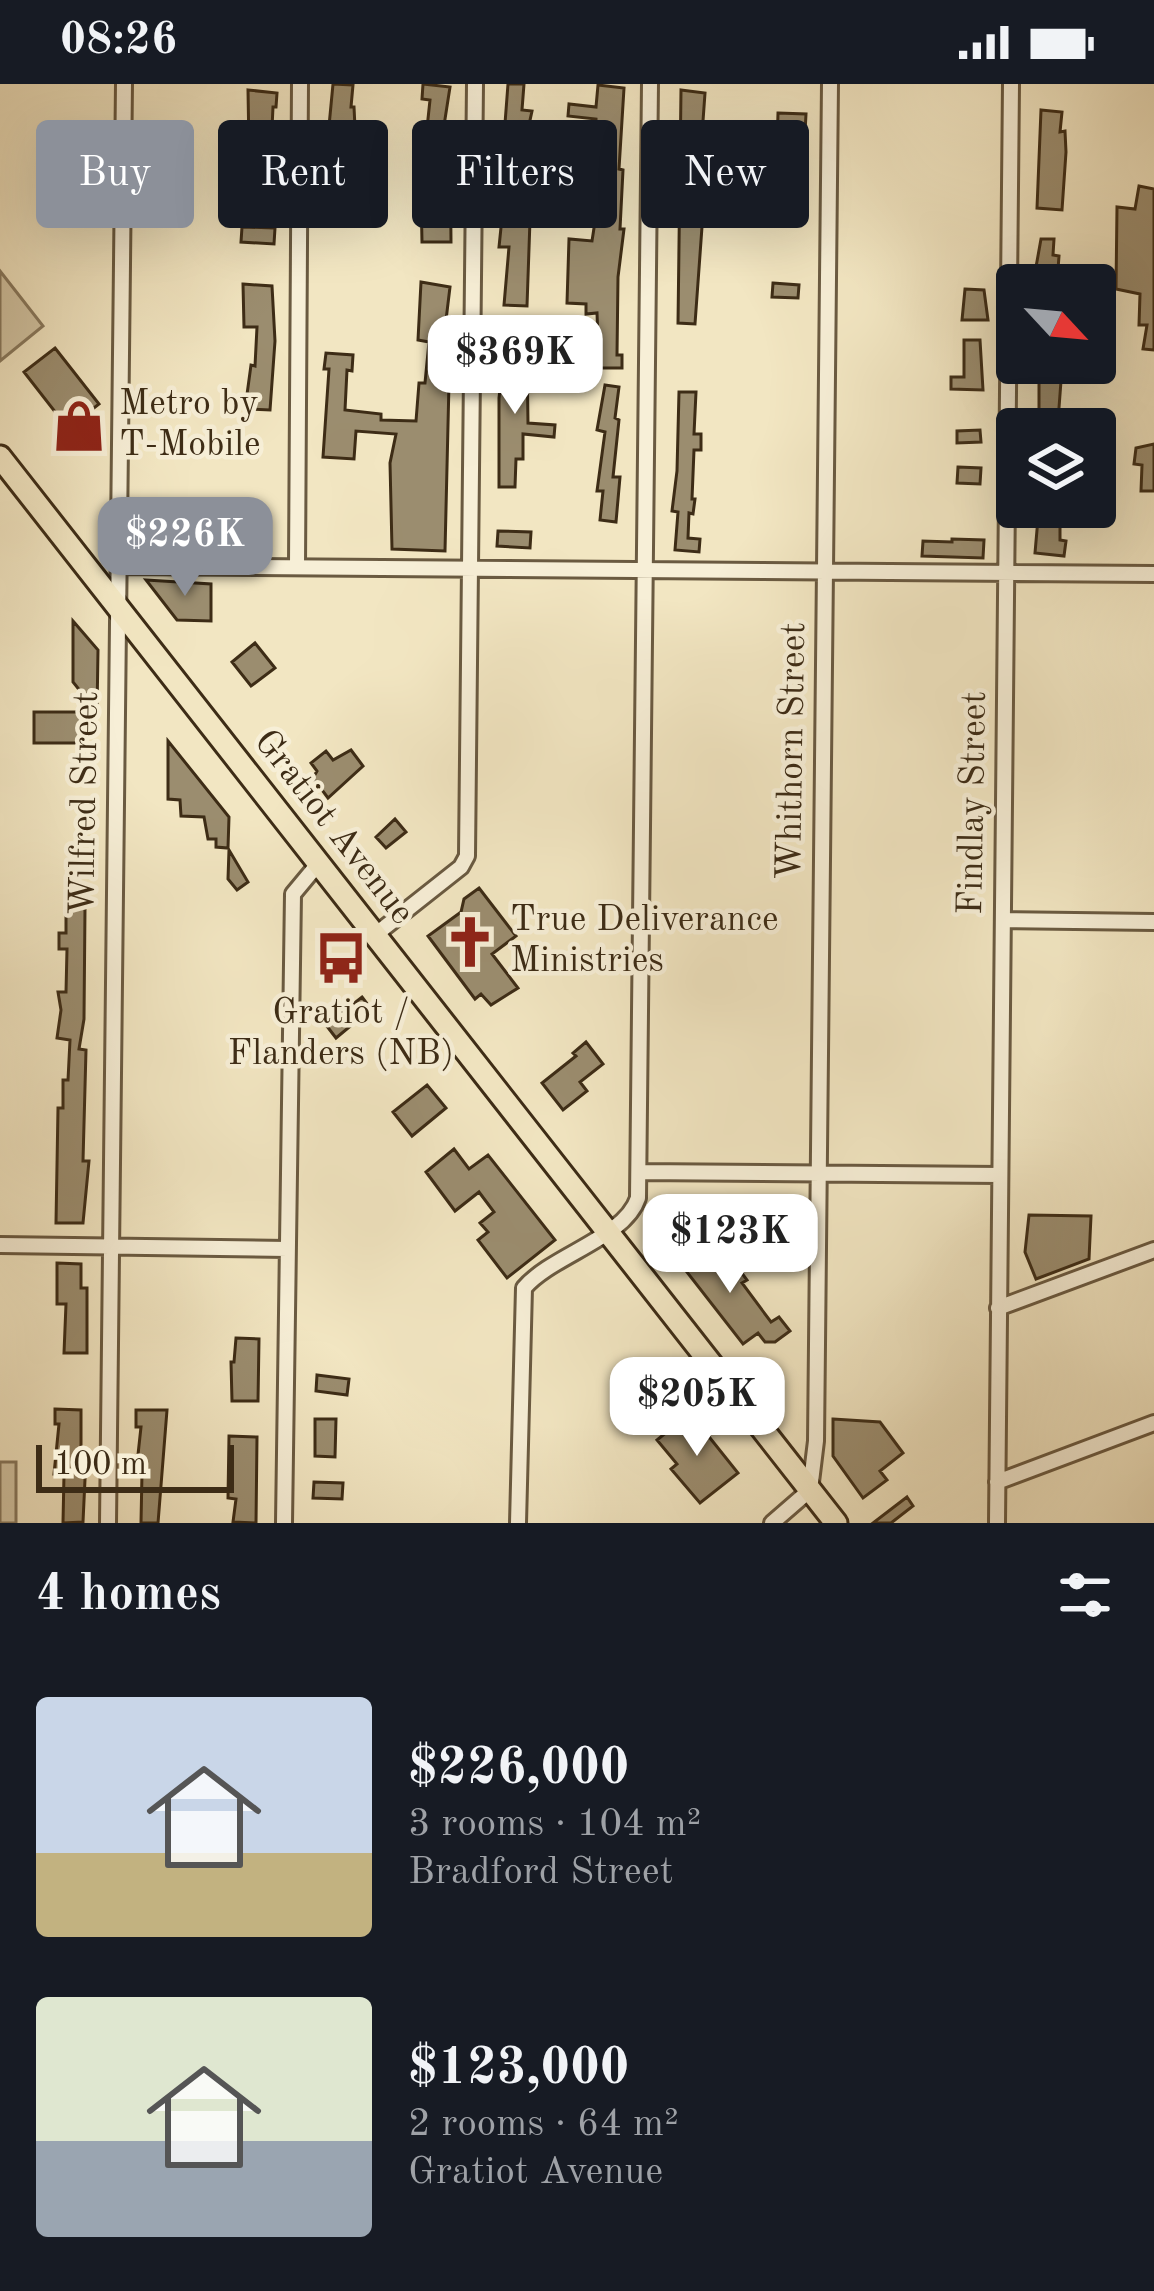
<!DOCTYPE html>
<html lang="en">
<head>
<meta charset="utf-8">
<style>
  :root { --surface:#171b24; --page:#242831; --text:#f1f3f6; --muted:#9ea1a6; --accent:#8c9099 }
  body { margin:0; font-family:"Old Standard TT",serif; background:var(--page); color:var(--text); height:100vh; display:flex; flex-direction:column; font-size:45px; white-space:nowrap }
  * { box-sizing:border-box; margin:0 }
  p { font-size:39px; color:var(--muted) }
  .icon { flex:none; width:66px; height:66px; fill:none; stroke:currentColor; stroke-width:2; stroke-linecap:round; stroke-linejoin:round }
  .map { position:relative; height:1439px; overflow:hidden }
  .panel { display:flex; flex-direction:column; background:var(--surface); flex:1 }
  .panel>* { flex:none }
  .top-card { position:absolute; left:36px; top:36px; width:1083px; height:108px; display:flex; gap:24px }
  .needle { width:78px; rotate:116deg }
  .buttons { position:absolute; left:996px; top:180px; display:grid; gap:24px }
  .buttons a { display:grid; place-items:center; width:120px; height:120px; border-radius:12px; background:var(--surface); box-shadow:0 12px 48px #0002; font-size:60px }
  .scale { position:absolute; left:36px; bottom:30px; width:198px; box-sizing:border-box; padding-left:12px; border:6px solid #3d2c16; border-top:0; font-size:33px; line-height:42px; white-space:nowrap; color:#3d2c16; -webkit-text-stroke:9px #f7efd7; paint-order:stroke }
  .price { position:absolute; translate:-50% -102px; padding:0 27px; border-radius:24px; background:#fff; color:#222; font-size:39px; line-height:78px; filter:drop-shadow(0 3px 6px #0008) }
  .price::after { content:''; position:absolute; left:50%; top:72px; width:36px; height:27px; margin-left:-18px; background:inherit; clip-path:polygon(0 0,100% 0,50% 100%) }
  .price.active { background:var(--accent); color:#fff }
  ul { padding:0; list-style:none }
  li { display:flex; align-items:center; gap:36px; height:300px; padding:0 36px }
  li span { display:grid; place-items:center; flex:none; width:336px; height:240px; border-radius:12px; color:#555 }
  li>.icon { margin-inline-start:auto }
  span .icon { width:144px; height:144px; fill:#fffc; stroke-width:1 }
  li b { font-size:51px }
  h2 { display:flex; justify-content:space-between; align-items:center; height:144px; padding:0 36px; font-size:51px }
  .chip { padding:0 42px; border-radius:12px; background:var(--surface); box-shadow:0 12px 48px #0002; font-size:42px; line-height:108px }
  .chip.active { background:var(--accent); color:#fff }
  .status { display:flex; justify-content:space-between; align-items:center; height:84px; padding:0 60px; background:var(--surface); direction:ltr }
  .status svg { height:33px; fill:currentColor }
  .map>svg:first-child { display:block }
  .green { fill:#d3c6a5; stroke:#88795e; stroke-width:3 }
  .building { fill:#9b8d6f; stroke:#3d2c16; stroke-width:3 }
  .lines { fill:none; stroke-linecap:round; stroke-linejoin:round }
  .street-casing { stroke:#6a5a41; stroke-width:20 }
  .primary-casing { stroke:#3d2c16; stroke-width:27 }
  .street { stroke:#f7efd7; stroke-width:14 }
  .primary { stroke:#f2e6c2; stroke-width:21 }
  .labels { text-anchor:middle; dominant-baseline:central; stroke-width:9; stroke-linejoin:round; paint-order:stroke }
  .poi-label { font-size:36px; fill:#3d2c16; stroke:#f7efd7; text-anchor:start }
  .street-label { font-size:36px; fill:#3d2c16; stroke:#f7efd7 }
</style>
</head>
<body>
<div class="status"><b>08:26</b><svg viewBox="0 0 49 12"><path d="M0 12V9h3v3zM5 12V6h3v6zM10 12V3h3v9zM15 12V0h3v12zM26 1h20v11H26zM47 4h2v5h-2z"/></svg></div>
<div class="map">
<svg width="1154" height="1439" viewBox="0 0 1154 1439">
  <rect width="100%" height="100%" fill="#f2e6c2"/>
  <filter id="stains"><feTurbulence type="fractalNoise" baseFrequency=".00167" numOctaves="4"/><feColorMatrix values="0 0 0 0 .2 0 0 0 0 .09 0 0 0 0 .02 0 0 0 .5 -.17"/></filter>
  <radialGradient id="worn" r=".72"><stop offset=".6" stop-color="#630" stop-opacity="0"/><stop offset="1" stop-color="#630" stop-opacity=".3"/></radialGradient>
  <!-- green -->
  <path class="green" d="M0,187L43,242L0,277Z
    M0,1378H16V1439H0Z"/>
  <!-- building -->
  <path class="building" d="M333,0L353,1L351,23H354L356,64L327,63Z
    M423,0L450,3L443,48L450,49L451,158H422L421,109H431L433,64L425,63L430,16L422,15Z
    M508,0H524L522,26L532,27L523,68L503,66Z
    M598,1L624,4L619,85L623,86L620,145H624L618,193L617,271H622V284H599L597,229L586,230V220L567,219L569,155L592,157L594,144L600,43H596V35L568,32L569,20L596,23Z
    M248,6L277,9L276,23H273L271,65H274L270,106L254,105L255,80L243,79V64H249Z
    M681,6L705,9L700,79H704L703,101L735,103L733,130L703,129L695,240L678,239Z
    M1041,26L1062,28L1060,48L1065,47L1066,68L1062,126L1037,124Z
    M778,29L806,30L804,67L777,64Z
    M1139,102L1154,105V266L1143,265L1147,241H1139L1140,210L1116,205L1117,123L1135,125Z
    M783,113L803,115L801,130L781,128Z
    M504,114L527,115L526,124L555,126L554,138L530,136L527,222L504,221L509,163H499Z
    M242,143L275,144L274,160L241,158Z
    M1041,155H1054L1053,171L1059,172L1058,185L1036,183Z
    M421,198L450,203L442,269L446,270L443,299H449L445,467L392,465L390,379L396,350L356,347L354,375L323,373L329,285H324L326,269L353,271L352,287L347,286L345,326L381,330V336L416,337L419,299H425L429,258L418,256Z
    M773,199L799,201L798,214L772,213Z
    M243,200L272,202L275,257L270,326L245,325L251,281L255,282L257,243H244Z
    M965,205L984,206L988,236H962Z
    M964,256H980L983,306L951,305V293H964Z
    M55,264L99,320L90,327L100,339L77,356L24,288Z
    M504,269L527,270L528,339L555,341L554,353L523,350V375H516L515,403H499V314Z
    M1039,279H1056L1053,297H1061L1058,337H1039Z
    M605,301L619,303L615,334L619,336L613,393H620L616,438L600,436L603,407H597L605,348L597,346Z
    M679,308H696L694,350H701V366H694L692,415H695L693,430L689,429L688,454L700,455L699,468L675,466L678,428L672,427L677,387Z
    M980,346L981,358L957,359V347Z
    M1154,360V407H1141L1142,381L1134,380L1136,364Z
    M958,383L981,384L980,400L957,399Z
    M1039,423H1060V456L1066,457L1064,472L1035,469Z
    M245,441L266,442L265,466L243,464Z
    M498,447L531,448L530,464L497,462Z
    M952,455L984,456L983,474L922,472L923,457L952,458Z
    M146,496L211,500V537L177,536Z
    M73,537L98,566L97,628L73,598Z
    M255,559L275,584L251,602L232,578Z
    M34,628H84V659H34Z
    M168,657L229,733L228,764L216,763V755H208L204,733L181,732L180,716L168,715Z
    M351,666L363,682L328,714L313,694L317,687L311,679L326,667L333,676Z
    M395,735L406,748L386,764L376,753Z
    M229,766L248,798L237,806L228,795Z
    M479,804L516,852L492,870L518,904L491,921L481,910L475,915L428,852L461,828L464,815Z
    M66,824H85L84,935L79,965L86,966L83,1077H89L83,1139H56L58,1024H63V996H68L70,956L57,954L61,926L58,908H66L67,865H59V849H66Z
    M362,913L371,925L336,954L326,941Z
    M586,958L603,980L580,998L587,1007L563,1026L542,999L576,972L573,969Z
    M427,1001L446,1024L412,1052L393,1028Z
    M454,1065L469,1085L488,1071L555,1156L507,1194L478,1156L488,1148L480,1139L494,1128L479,1108L455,1127L426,1088Z
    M1029,1131L1091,1132L1089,1175L1036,1195L1025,1168Z
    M699,1156L722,1186L733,1177L747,1196L742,1199L771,1238L779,1233L790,1247L775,1258H765L758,1249L743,1260L676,1174Z
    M57,1179L81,1180V1204H87V1269H64L66,1220H57Z
    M236,1254L259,1255L258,1317H232L231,1278H234Z
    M317,1291L349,1295L347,1311L316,1307Z
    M55,1325L81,1326V1374H86L83,1438L63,1439L64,1390H54L59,1340H55Z
    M136,1326H167L158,1439H141L142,1389H136L141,1343H136Z
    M690,1329L738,1389L700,1419L671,1385L677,1380L657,1356Z
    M315,1335H336L335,1373L315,1372Z
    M833,1335L880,1338L903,1369L880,1387L887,1396L863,1414L833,1372Z
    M229,1352L257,1353L256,1439L233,1438L236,1415L228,1414Z
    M314,1398L343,1399L342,1415L313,1414Z
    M907,1413L913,1422L891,1439H873Z"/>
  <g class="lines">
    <!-- street casing -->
    <g class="street-casing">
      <path id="street" d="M297,481L300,0
        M117,482L1154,490
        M1003,836L1154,838
        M375,851L461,783L467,772L475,0
        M639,1088L1000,1091
        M0,1161L287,1165
        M998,1224L1154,1166
        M997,1398L1154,1339
        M108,1439L124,0
        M284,1439L293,810L318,780
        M518,1439L524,1204C552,1171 625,1154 638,1114L650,0
        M772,1439L810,1406L816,1357L830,0
        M997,1439L1011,0"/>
    </g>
    <!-- primary casing -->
    <g class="primary-casing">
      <path id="primary" d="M0,373L836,1439"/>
    </g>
    <!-- street -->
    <use href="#street" class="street"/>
    <!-- primary -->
    <use href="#primary" class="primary"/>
  </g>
  <!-- icons -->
  <defs>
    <g id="shop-bare" transform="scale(4.14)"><path d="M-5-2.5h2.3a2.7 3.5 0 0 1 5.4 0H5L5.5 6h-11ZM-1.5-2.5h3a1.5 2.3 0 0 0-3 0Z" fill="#8f2418" stroke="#f7efd7" stroke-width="2.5" paint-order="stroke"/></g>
    <g id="church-bare" transform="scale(4.14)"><path d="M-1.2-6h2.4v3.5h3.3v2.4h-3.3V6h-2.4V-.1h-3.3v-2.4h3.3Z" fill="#8f2418" stroke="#f7efd7" stroke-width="2.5" paint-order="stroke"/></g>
    <g id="bus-bare" transform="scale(4.14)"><path d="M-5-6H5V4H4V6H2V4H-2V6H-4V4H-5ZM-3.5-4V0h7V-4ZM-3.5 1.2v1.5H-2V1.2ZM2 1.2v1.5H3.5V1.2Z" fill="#8f2418" stroke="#f7efd7" stroke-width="2.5" paint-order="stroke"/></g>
  </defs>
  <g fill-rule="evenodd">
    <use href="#shop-bare" x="79" y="342"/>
    <use href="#church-bare" x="470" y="858"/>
    <use href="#bus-bare" x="341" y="874"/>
  </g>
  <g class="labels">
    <!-- poi labels -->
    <g class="poi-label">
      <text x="119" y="321">Metro by<tspan x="119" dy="41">T-Mobile</tspan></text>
      <text x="510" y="837">True Deliverance<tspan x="510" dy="41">Ministries</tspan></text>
      <text x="341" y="930" text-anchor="middle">Gratiot /<tspan x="341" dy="41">Flanders (NB)</tspan></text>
    </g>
    <!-- street labels -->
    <g class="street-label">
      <text transform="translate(793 667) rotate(-89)">Whithorn Street</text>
      <text transform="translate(86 719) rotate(-89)">Wilfred Street</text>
      <text transform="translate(974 719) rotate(-89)">Findlay Street</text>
      <text transform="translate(333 744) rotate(52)">Gratiot Avenue</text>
    </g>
  </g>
  <rect width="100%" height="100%" filter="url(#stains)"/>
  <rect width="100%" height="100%" fill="url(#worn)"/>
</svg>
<div class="buttons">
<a><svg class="needle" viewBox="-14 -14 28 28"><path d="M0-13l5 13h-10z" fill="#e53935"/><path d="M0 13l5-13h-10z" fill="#9ea1a6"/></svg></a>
<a><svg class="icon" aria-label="layers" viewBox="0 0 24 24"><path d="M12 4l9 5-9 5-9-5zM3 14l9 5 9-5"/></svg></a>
</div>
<div class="scale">100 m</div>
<b class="price" style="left:515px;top:333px">$369K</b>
<b class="price active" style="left:185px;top:515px">$226K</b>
<b class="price" style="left:730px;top:1212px">$123K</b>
<b class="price" style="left:697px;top:1375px">$205K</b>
<div class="top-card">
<a class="chip active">Buy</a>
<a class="chip">Rent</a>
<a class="chip">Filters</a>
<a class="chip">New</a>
</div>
</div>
<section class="panel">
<h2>4 homes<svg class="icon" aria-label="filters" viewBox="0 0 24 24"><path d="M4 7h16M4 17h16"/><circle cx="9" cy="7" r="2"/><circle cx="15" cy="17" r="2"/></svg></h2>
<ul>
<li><span style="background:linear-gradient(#c9d6e8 65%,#c2b280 0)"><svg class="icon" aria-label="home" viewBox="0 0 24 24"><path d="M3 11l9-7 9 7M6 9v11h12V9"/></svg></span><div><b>$226,000</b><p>3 rooms · 104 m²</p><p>Bradford Street</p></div></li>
<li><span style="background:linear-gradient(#dfe7d0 60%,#9aa5b1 0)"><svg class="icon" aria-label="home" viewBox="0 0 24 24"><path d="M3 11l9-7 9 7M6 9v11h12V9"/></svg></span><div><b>$123,000</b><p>2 rooms · 64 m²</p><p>Gratiot Avenue</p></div></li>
</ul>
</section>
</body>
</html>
